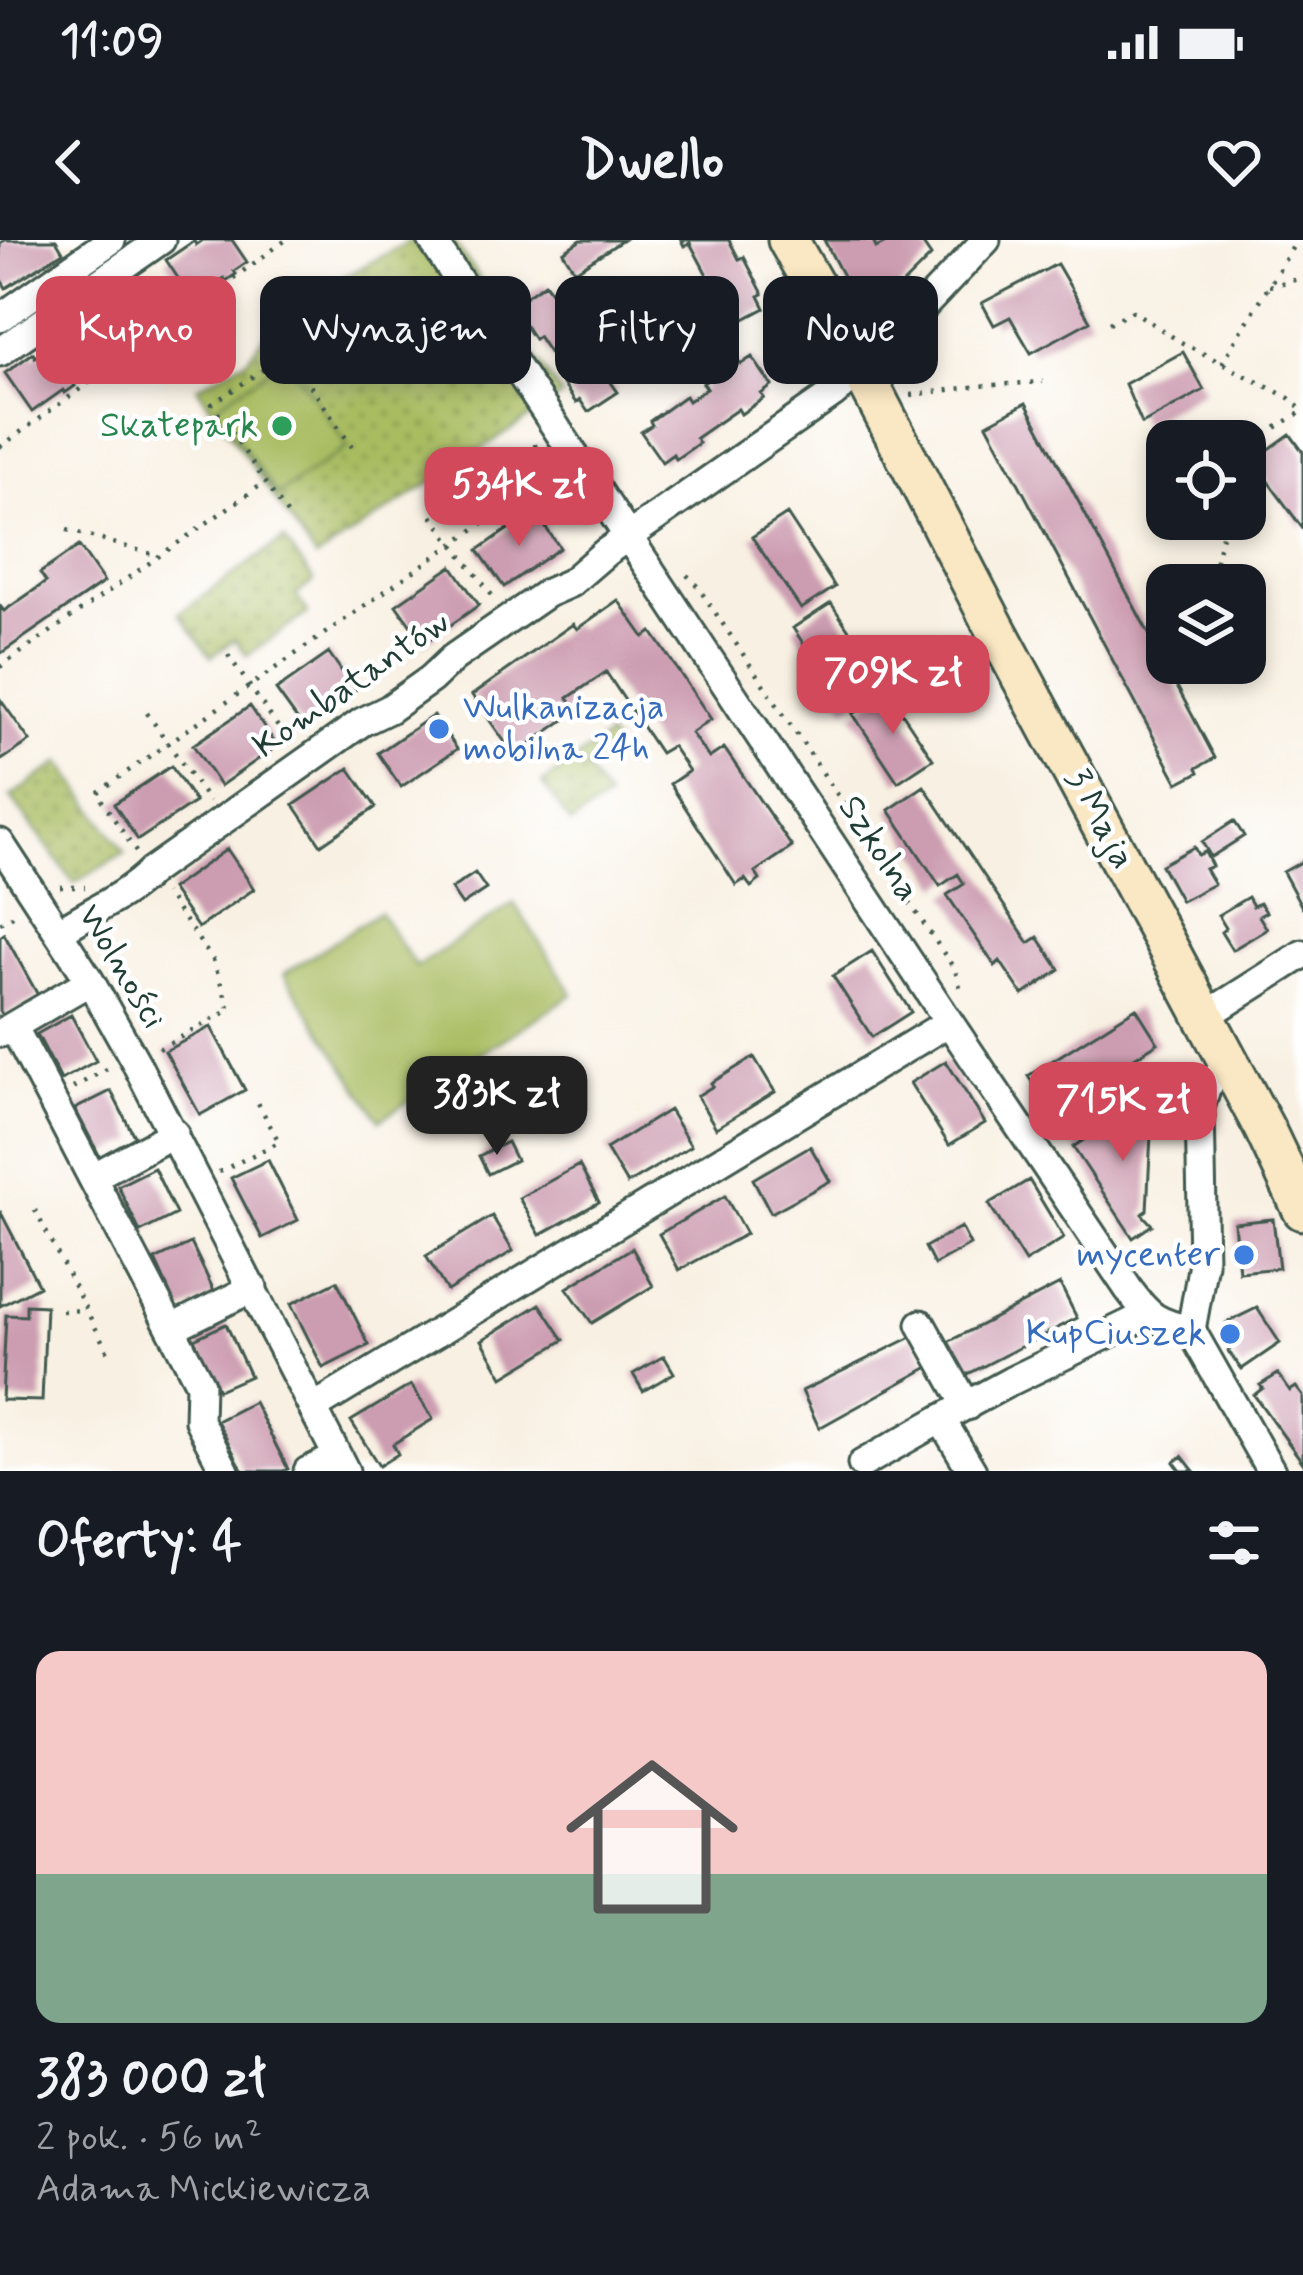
<!DOCTYPE html>
<html lang="pl">
<head>
<meta charset="utf-8">
<style>
  :root { --surface:#171b24; --page:#20242c; --text:#f1f3f6; --muted:#9ea1a6; --line:#363941; --accent:#d1495b }
  body { margin:0; font-family:Mynerve,sans-serif; background:var(--page); color:var(--text); height:100vh; display:flex; flex-direction:column; font-size:45px; white-space:nowrap }
  * { box-sizing:border-box; margin:0 }
  p { font-size:39px; color:var(--muted) }
  .icon { flex:none; width:66px; height:66px; fill:none; stroke:currentColor; stroke-width:2; stroke-linecap:round; stroke-linejoin:round }
  .map { position:relative; height:1231px; overflow:hidden }
  .sheet { display:flex; flex-direction:column; background:var(--surface); flex:1 }
  .sheet>* { flex:none }
  .top-card { position:absolute; left:36px; top:36px; width:1233px; height:108px; display:flex; gap:24px }
  .buttons { position:absolute; left:1146px; top:180px; display:grid; gap:24px }
  .buttons a { display:grid; place-items:center; width:120px; height:120px; border-radius:24px; background:var(--surface); box-shadow:0 6px 18px #0003; font-size:60px }
  .price { position:absolute; translate:-50% -102px; padding:0 27px; border-radius:24px; background:var(--accent); color:#fff; font-size:39px; line-height:78px; filter:drop-shadow(0 3px 6px #0008) }
  .price::after { content:''; position:absolute; left:50%; top:72px; width:36px; height:27px; margin-left:-18px; background:inherit; clip-path:polygon(0 0,100% 0,50% 100%) }
  .price.on { background:#222; color:#fff }
  ul { padding:0; list-style:none }
  li { display:grid; align-content:center; gap:24px; height:636px; padding:0 36px }
  li+li { border-top:3px solid var(--line) }
  li span { display:grid; place-items:center; height:372px; border-radius:24px; color:#555 }
  li>.icon { margin-inline-start:auto }
  span .icon { width:216px; height:216px; fill:#fffc; stroke-width:1 }
  li b { font-size:51px }
  h2 { display:flex; justify-content:space-between; align-items:center; height:144px; padding:0 36px; font-size:51px }
  .pill { padding:0 42px; border-radius:24px; background:var(--surface); box-shadow:0 6px 18px #0003; font-size:42px; line-height:108px }
  .pill.on { background:var(--accent); color:#fff }
  .status { display:flex; justify-content:space-between; align-items:center; height:84px; padding:0 60px; background:var(--surface); direction:ltr }
  .status svg { height:33px; fill:currentColor }
  header { display:flex; justify-content:space-between; align-items:center; height:156px; padding:0 36px; background:var(--surface); font-size:54px; font-weight:800 }
  .map>svg:first-child { display:block }
  .park { fill:url(#park-dots); stroke:#647c4a; stroke-width:3 }
  .pitch { fill:#a9bc61; stroke:#647c4a; stroke-width:3 }
  .building { fill:#cc9cb0 }
  .lines { fill:none; stroke-linecap:round; stroke-linejoin:round }
  .street-casing { stroke:#40584e; stroke-width:33 }
  .secondary-casing { stroke:#40584e; stroke-width:45 }
  .path { stroke:#40584e; stroke-width:4.5; stroke-dasharray:3 9; stroke-linecap:butt }
  .street { stroke:#fff; stroke-width:27 }
  .secondary { stroke:#fae7c3; stroke-width:39 }
  .leisure-dot { fill:#2e9e5b; stroke:#fff; stroke-width:4.5 }
  .shop-dot { fill:#3f7fe0; stroke:#fff; stroke-width:4.5 }
  .labels { text-anchor:middle; dominant-baseline:central; stroke-width:9; stroke-linejoin:round; paint-order:stroke }
  .leisure-label { font-size:36px; fill:#27864d; stroke:#fff; text-anchor:end }
  .street-label { font-size:36px; fill:#1f3d34; stroke:#fff }
  .shop-label { font-size:36px; fill:#366cbe; stroke:#fff; text-anchor:end }
</style>
</head>
<body>
<div class="status"><b>11:09</b><svg viewBox="0 0 49 12"><path d="M0 12V9h3v3zM5 12V6h3v6zM10 12V3h3v9zM15 12V0h3v12zM26 1h20v11H26zM47 4h2v5h-2z"/></svg></div>
<header><svg class="icon" aria-label="back" viewBox="0 0 24 24"><path d="M15 5l-7 7 7 7"/></svg>Dwello<svg class="icon" aria-label="heart" viewBox="0 0 24 24"><path d="M12 20l-8-8c-3-5 5-10 8-4 3-6 11-1 8 4z"/></svg></header>
<div class="map">
<svg width="1303" height="1231" viewBox="0 0 1303 1231">
  <defs>
    <pattern id="park-dots" width="8" height="8" patternUnits="userSpaceOnUse" patternTransform="scale(3)"><rect width="8" height="8" fill="#a9bc61"/><path d="M2 2h.1M6 6h.1" fill="none" stroke="#899a51" stroke-width="1.8" stroke-linecap="round"/></pattern>
  </defs>
  <rect width="100%" height="100%" fill="#fff"/>
  <filter id="ink" filterUnits="userSpaceOnUse"><feTurbulence type="fractalNoise" baseFrequency=".00833" numOctaves="2"/><feDisplacementMap in="SourceGraphic" scale="24" xChannelSelector="R" yChannelSelector="G"/><feConvolveMatrix kernelMatrix="1 2 1 2 8 2 1 2 1" color-interpolation-filters="sRGB"/></filter>
  <filter id="wash" filterUnits="userSpaceOnUse"><feTurbulence type="fractalNoise" baseFrequency=".004" numOctaves="4" result="noise"/><feDisplacementMap in="SourceGraphic" scale="48" xChannelSelector="R" yChannelSelector="G"/><feGaussianBlur stdDeviation="2.7" result="paint"/><feColorMatrix in="noise" values="0 0 0 0 0 0 0 0 0 0 0 0 0 0 0 0 0 1.4 0 .05"/><feComposite in="paint" operator="in"/></filter>
  <g filter="url(#wash)">
    <rect width="100%" height="100%" fill="#f8f0e2"/>
    <!-- park -->
    <path class="park" d="M412,0H452L562,156L316,318L197,147L247,119L284,69Z
      M284,299L314,341L296,355L308,373L247,416L235,399L211,417L179,373Z
      M608,496L616,508L586,529L607,559L571,584L542,543Z
      M61,522L125,613L74,643L11,557Z"/>
    <!-- pitch -->
    <path class="pitch" d="M286,118L348,207L277,255L215,166Z
      M514,663L573,754L380,880L284,734L379,672L416,727Z"/>
    <g id="blocks">
      <!-- building -->
      <path class="building" d="M5,0H56L63,12L6,48L0,38V3Z
        M203,0H232L247,22L234,31L236,34L226,41L224,38L192,59L166,20L194,1L196,5Z
        M581,0H623L575,31L563,12Z
        M681,0H729L739,19L744,17L763,54L759,56L765,68L733,85L727,72L720,76L707,52L714,48L690,3L684,6Z
        M824,0H873L876,8L892,0H920L931,16L873,74L862,72Z
        M1057,24L1090,81L1031,113L1010,77L994,85L982,63Z
        M142,43L166,78L153,87L155,91L145,97L143,94L111,115L85,76L113,57L115,61Z
        M545,43L553,54L558,50L582,85L577,89L589,107L593,104L615,137L610,141L618,152L588,172L580,160L576,163L561,141L566,138L538,96L534,99L519,77L523,74L516,63Z
        M62,99L86,134L73,143L75,146L65,153L63,150L32,172L5,133L33,113L35,117Z
        M1183,112L1204,150L1142,184L1125,144Z
        M752,117L772,146L761,154L764,158L741,174L738,169L696,198L699,203L676,219L673,214L662,222L641,192L652,185L650,181L685,156L688,161L707,148L703,143L737,120L741,124Z
        M1026,163L1215,518L1197,528L1199,532L1178,543L987,184Z
        M1290,194L1303,212V289L1253,221Z
        M534,271L560,308L504,347L478,310Z
        M787,274L835,347L801,369L752,297Z
        M79,306L104,342L0,414V366L4,371L46,342L40,333Z
        M452,326L479,365L424,404L396,365Z
        M618,360L644,397L652,392L711,479L691,493L709,518L724,508L792,607L755,632L760,640L751,647L745,639L736,645L670,544L689,531L672,506L660,513L606,432L568,458L577,471L514,515L472,455L573,384L577,389Z
        M831,363L884,443L846,468L793,388Z
        M329,413L355,450L302,486L276,450Z
        M888,452L933,519L898,542L853,474Z
        M0,459L30,501L0,521Z
        M250,466L277,506L220,546L193,505Z
        M434,475L457,509L401,547L378,513Z
        M171,526L195,562L138,600L114,564Z
        M349,528L376,567L321,605L294,565Z
        M924,546L1029,703L1038,697L1060,730L1023,755L1000,721L995,726L947,655L964,644L958,634L940,646L889,570Z
        M1234,581L1244,596L1211,617L1202,602Z
        M1194,607L1198,615L1205,612L1212,626L1205,629L1214,644L1181,661L1161,625Z
        M227,609L254,649L198,688L171,649Z
        M1303,621V669L1283,632Z
        M475,633L486,649L462,665L451,649Z
        M1248,657L1253,666L1260,663L1266,672L1259,676L1267,689L1232,710L1221,692L1226,688L1218,675Z
        M4,694L39,757L3,776L0,771V697Z
        M872,711L911,772L872,797L833,736Z
        M1136,768L1158,803L1050,871L1028,836Z
        M71,775L96,821L61,840L37,794Z
        M211,787L245,850L200,875L165,811Z
        M754,817L775,852L716,888L697,856L713,846L711,843Z
        M946,821L985,883L949,905L910,843Z
        M111,851L136,900L100,917L75,869Z
        M1145,859L1157,878L1145,886L1151,894L1147,970L1142,974L1152,985L1133,998L1073,907Z
        M669,870L691,906L627,944L606,909Z
        M507,902L516,920L488,934L479,916Z
        M810,906L830,941L771,973L753,939Z
        M268,920L298,980L262,998L231,938Z
        M579,925L599,962L540,995L519,958Z
        M154,928L176,974L140,992L118,946Z
        M1029,940L1064,998L1025,1022L989,964Z
        M725,956L746,994L679,1030L659,994Z
        M0,971L39,1046L0,1066Z
        M492,976L513,1011L447,1051L426,1016Z
        M1273,979L1279,1028L1239,1032L1234,983Z
        M961,987L970,1005L934,1025L925,1007Z
        M191,1003L216,1055L179,1073L155,1020Z
        M632,1008L653,1046L592,1083L567,1048Z
        M337,1041L369,1105L323,1128L291,1064Z
        M1060,1044L1077,1078L966,1135L948,1102Z
        M540,1064L564,1100L503,1137L482,1100Z
        M26,1065L46,1066L42,1161L2,1160L6,1075L26,1076Z
        M1257,1068L1280,1103L1242,1129L1228,1111L1232,1107L1228,1102L1226,1083Z
        M226,1084L250,1136L218,1150L194,1099Z
        M914,1096L929,1127L819,1188L802,1151Z
        M664,1116L674,1133L643,1151L633,1134Z
        M1278,1134L1290,1151L1296,1147L1303,1156V1223L1254,1155L1263,1148L1260,1145Z
        M411,1145L433,1179L393,1204L398,1214L379,1226L351,1181Z
        M254,1162L288,1229L283,1231H243L217,1181Z
        M1182,1216L1194,1231H1181L1174,1222Z"/>
    </g>
  </g>
  <g filter="url(#ink)">
    <use href="#blocks" fill-opacity="0" stroke="#40584e" stroke-width="3"/>
    <g class="lines">
      <!-- street casing -->
      <g class="street-casing">
        <path id="street" d="M432,0L949,782L1129,1050C1149,1077 1157,1083 1191,1090L1203,1023L1200,868L1207,846L1228,824
          M0,78L111,0
          M0,112L161,0
          M0,603L90,741L135,821L345,1231
          M59,692C90,671 125,657 151,631L362,482L389,469L431,439L453,418L547,353L570,343L606,312L833,154L874,119L986,0
          M1204,777L1303,714
          M13,786L200,1144L199,1181L225,1231
          M1,793L90,741
          M93,937L174,893
          M921,1084L967,1166
          M172,1088L253,1048
          M1191,1090L1271,1231
          M313,1168L949,782
          M862,1224L941,1179
          M308,1231L338,1217
          M972,1231L941,1179L1011,1141L1147,1075"/>
      </g>
      <!-- secondary casing -->
      <g class="secondary-casing">
        <path id="secondary" d="M788,0L861,129L995,388L1162,697L1264,888L1303,970"/>
      </g>
      <!-- path -->
      <path class="path" d="M1269,46L1303,38
        M181,76L213,123
        M1109,83L1133,71L1179,101L1289,158L1303,171
        M1222,123L1297,0
        M911,155L979,146L1043,142
        M535,204C539,229 545,245 569,257
        M1245,206L1302,172
        M0,207L286,0
        M287,274L212,164L288,113L352,207
        M432,276L494,358
        M67,290L159,316
        M687,335L698,347L955,730L961,750
        M1210,345L1226,279
        M228,415L290,504
        M0,427L264,243
        M147,473L209,562
        M136,612L97,553L454,303L522,257L549,244
        M60,647H85
        M0,683L18,673
        M159,809L230,770L213,720L165,653
        M73,848L110,827
        M219,932L279,902L257,861
        M35,970L111,1118
        M62,1071L86,1070"/>
      <!-- street -->
      <use href="#street" class="street"/>
      <!-- secondary -->
      <use href="#secondary" class="secondary"/>
    </g>
  </g>
  <!-- markers -->
  <circle class="leisure-dot" cx="282" cy="186" r="12"/>
  <g class="shop-dot">
    <circle cx="439" cy="489" r="12"/>
    <circle cx="1244" cy="1015" r="12"/>
    <circle cx="1230" cy="1094" r="12"/>
  </g>
  <g class="labels">
    <!-- leisure labels -->
    <g class="leisure-label">
      <text x="258" y="186">Skatepark</text>
    </g>
    <!-- street labels -->
    <g class="street-label">
      <text transform="translate(352 445) rotate(-35)">Kombatantów</text>
      <text transform="translate(1099 579) rotate(62)">3 Maja</text>
      <text transform="translate(878 609) rotate(57)">Szkolna</text>
      <text transform="translate(121 727) rotate(59)">Wolności</text>
    </g>
    <!-- shop labels -->
    <g class="shop-label">
      <text x="463" y="468" text-anchor="start">Wulkanizacja<tspan x="463" dy="41">mobilna 24h</tspan></text>
      <text x="1220" y="1015">mycenter</text>
      <text x="1206" y="1094">KupCiuszek</text>
    </g>
  </g>
</svg>
<div class="buttons">
<a><svg class="icon" aria-label="locate" viewBox="0 0 24 24"><circle cx="12" cy="12" r="6"/><path d="M12 2v4M12 18v4M2 12h4M18 12h4"/></svg></a>
<a><svg class="icon" aria-label="layers" viewBox="0 0 24 24"><path d="M12 4l9 5-9 5-9-5zM3 14l9 5 9-5"/></svg></a>
</div>
<b class="price" style="left:519px;top:309px">534K zł</b>
<b class="price" style="left:893px;top:497px">709K zł</b>
<b class="price on" style="left:497px;top:918px">383K zł</b>
<b class="price" style="left:1123px;top:924px">715K zł</b>
<div class="top-card">
<a class="pill on">Kupno</a>
<a class="pill">Wynajem</a>
<a class="pill">Filtry</a>
<a class="pill">Nowe</a>
</div>
</div>
<section class="sheet">
<h2>Oferty: 4<svg class="icon" aria-label="filters" viewBox="0 0 24 24"><path d="M4 7h16M4 17h16"/><circle cx="9" cy="7" r="2"/><circle cx="15" cy="17" r="2"/></svg></h2>
<ul>
<li><span style="background:linear-gradient(#f6c9c9 60%,#7fa58c 0)"><svg class="icon" aria-label="home" viewBox="0 0 24 24"><path d="M3 11l9-7 9 7M6 9v11h12V9"/></svg></span><div><b>383 000 zł</b><p>2 pok. · 56 m²</p><p>Adama Mickiewicza</p></div></li>
</ul>
</section>
</body>
</html>
